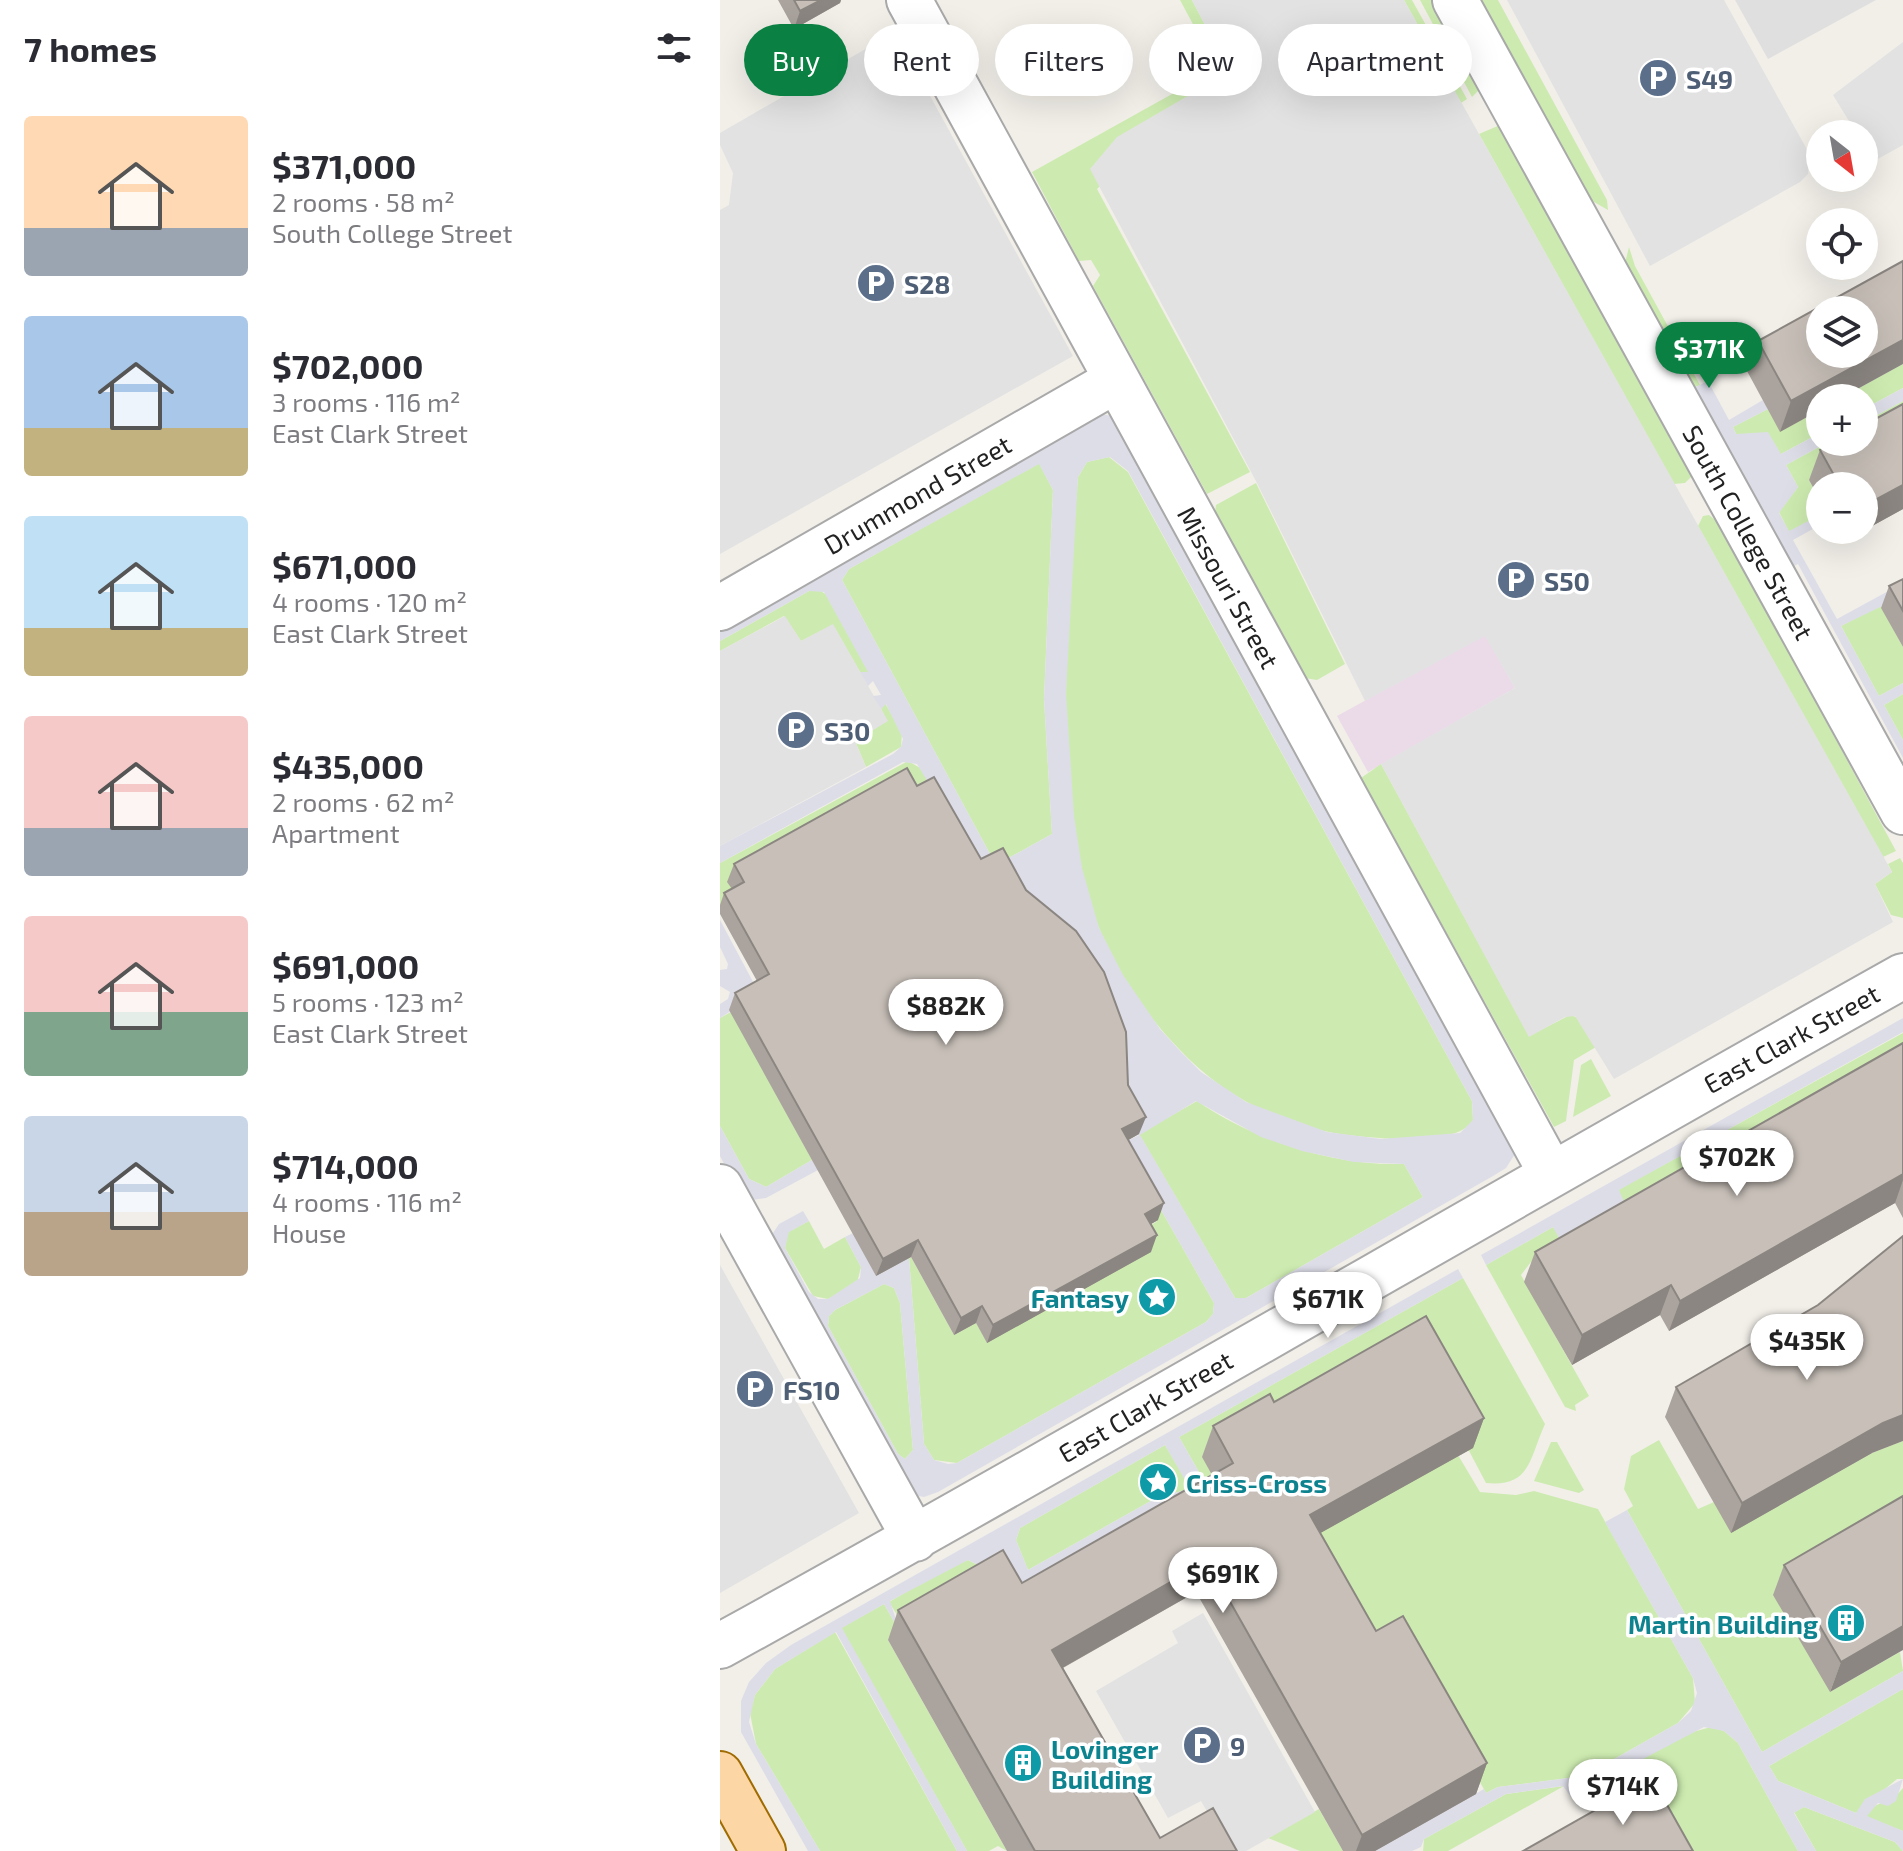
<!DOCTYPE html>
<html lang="en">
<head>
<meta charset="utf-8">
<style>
  :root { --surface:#fff; --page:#f7f7f7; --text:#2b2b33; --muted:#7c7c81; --accent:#0b8043 }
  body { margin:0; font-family:"Exo 2",sans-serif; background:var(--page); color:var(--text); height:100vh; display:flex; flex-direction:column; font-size:30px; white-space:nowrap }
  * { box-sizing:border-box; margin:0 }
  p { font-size:26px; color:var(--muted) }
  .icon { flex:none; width:44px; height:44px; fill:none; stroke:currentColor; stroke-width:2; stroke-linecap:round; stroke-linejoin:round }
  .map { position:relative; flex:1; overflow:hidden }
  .panel { display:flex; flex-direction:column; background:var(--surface); width:720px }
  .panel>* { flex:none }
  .guide { position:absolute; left:24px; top:24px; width:760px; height:72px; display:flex; gap:16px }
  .needle { width:52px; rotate:149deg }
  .controls { position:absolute; left:1086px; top:120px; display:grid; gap:16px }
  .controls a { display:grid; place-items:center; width:72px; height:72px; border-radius:50%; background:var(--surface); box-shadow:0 8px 32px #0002; font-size:40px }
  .price { position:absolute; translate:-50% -68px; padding:0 18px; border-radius:28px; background:#fff; color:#222; font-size:26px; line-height:52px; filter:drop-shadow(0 2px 4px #0008) }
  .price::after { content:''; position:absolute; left:50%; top:48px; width:24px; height:18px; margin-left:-12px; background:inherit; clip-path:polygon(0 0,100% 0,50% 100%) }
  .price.on { background:var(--accent); color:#fff }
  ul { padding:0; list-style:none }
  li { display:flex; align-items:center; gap:24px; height:200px; padding:0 24px }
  li span { display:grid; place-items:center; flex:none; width:224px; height:160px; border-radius:8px; color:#555 }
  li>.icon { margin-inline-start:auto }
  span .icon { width:96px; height:96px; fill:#fffc; stroke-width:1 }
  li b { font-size:34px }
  h2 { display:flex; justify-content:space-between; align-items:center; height:96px; padding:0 24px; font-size:34px }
  .pill { padding:0 28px; border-radius:36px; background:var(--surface); box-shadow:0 8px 32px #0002; font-size:28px; line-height:72px }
  .pill.on { background:var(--accent); color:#fff }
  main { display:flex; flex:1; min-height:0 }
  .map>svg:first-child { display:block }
  .residential { fill:#e0dfdf }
  .industrial { fill:#ebdbe8 }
  .grass { fill:#cdebb0 }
  .parking { fill:#e2e2e2 }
  .plaza { fill:#dddde8; fill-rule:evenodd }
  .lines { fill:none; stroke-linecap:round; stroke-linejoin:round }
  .minor-casing { stroke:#a9a9a9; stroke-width:48 }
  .major-casing { stroke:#a06b00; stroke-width:48 }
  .minor { stroke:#fff; stroke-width:44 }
  .major { stroke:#fcd6a4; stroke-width:44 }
  .wall { fill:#aba49e }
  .shaded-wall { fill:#8b8681 }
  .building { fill:#c7bfb8; stroke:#8b8681; stroke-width:2; fill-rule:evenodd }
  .labels { text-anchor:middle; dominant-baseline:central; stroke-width:7; stroke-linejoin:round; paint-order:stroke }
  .service-label { font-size:26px; font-weight:bold; fill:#4e5e75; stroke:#fff; text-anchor:start }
  .street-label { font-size:26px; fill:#222; stroke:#fff }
  .culture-label { font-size:26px; font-weight:bold; fill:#0d838f; stroke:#fff; text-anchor:end }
</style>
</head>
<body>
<main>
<section class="panel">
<h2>7 homes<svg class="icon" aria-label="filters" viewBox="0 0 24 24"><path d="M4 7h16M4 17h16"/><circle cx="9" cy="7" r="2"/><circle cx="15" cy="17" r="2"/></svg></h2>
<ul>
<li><span style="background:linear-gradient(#ffd9b3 70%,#9aa5b1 0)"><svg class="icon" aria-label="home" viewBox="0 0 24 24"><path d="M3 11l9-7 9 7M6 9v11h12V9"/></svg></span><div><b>$371,000</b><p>2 rooms · 58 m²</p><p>South College Street</p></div></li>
<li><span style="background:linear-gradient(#a9c7e8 70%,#c2b280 0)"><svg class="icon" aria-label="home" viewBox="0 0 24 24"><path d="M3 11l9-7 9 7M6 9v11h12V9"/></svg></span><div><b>$702,000</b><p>3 rooms · 116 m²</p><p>East Clark Street</p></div></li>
<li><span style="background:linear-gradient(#bfe0f5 70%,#c2b280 0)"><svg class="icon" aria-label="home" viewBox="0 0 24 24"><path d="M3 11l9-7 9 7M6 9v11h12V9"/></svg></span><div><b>$671,000</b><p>4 rooms · 120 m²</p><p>East Clark Street</p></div></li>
<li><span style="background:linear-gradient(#f6c9c9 70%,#9aa5b1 0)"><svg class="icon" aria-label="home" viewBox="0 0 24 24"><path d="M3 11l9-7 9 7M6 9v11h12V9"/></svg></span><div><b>$435,000</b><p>2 rooms · 62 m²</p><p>Apartment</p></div></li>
<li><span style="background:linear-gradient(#f6c9c9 60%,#7fa58c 0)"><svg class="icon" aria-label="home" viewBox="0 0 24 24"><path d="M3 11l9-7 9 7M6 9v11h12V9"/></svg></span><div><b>$691,000</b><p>5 rooms · 123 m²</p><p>East Clark Street</p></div></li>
<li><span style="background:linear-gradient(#c9d6e8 60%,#b9a48a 0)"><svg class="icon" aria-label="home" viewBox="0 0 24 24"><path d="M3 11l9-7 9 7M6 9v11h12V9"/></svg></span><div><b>$714,000</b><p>4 rooms · 116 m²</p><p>House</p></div></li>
</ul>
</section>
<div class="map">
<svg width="1183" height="1851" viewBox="0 0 1183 1851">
  <rect width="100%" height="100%" fill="#f2efe9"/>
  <!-- residential -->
  <path class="residential" d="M1015,0H1156L1048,59Z"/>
  <!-- industrial -->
  <path class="industrial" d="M765,635L795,688L648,772L617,716Z"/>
  <!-- grass -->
  <path class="grass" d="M460,0H472L507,67L377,189L530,472L487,494L373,286L380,275L371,260L359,261L312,172L497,69Z
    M684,0H692L747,99L741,103Z
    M700,0H716L762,87L752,97Z
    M759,0H778L887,200L888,210L867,198Z
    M780,125L972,470V476L965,483L954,484L759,134Z
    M909,247L915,266L980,385L969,390L904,267Z
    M1183,364V388L1144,409V398H1121Z
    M1183,401V428L1089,480L1100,500V515L1069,532L1059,512L1078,487L1066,465L1108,442H1144V422Z
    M1048,409L1061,431L1100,410V433L1061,454L1016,434L1013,427Z
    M389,457L408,472L752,1101L753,1120C737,1148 656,1138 627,1135C563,1127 501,1095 458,1048C425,1014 397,972 379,928C329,806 348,608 358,477L367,462Z
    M319,463L333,490L324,699L332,834L276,865L122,580L129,569Z
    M536,483L625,664L597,680L585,678L495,513L496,505Z
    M989,515L999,523L1176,851L1163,857L978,526L983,516Z
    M99,590L107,595L149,672H140L113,625L81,641L64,616L0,651V641L89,591Z
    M1160,605L1183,647V683L1159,696L1121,626Z
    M1183,694V740L1164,705Z
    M165,703L182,733L181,747L146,767L135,741L167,721L161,709Z
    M188,761L202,769L261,874L17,900L0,909V863Z
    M661,764L809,1036L850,1015L859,1018L876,1047L854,1060L846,1121L834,1127L641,778Z
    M1180,858L1183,863V918L1171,915L1155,884L1172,872L1168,864Z
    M11,1012L92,1160L46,1187L29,1179L0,1126V1018Z
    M1183,1033V1067L895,1231L885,1213L904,1202L898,1190Z
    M871,1059L891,1096L853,1117L861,1065Z
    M477,1101C536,1141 612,1166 684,1164L703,1197L526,1298H515L419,1134Z
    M403,1143L494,1303L493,1314L486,1322L237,1463L214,1460L204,1444L189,1258L191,1257L234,1335L256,1323L267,1342L437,1221Z
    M89,1221L104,1249L125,1237L141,1267L137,1283L108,1299L93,1296L65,1248L68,1232Z
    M860,1226L863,1232L811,1262L801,1275L869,1396L855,1405L856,1411L845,1407L766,1265L833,1227L840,1238Z
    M743,1278L825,1424C809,1459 811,1487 766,1483L748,1449L483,1456L493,1476L484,1481L459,1437Z
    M164,1284L174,1288L180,1303L193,1450L185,1459L178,1454L108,1326L109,1316L115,1310Z
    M939,1440L978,1509L994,1502L1012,1532L1152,1453L1183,1441V1520L1110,1692L1180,1652L1183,1671L1042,1752L907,1510L913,1506L904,1489L911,1456Z
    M831,1442H837L864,1490L859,1493L814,1481Z
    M445,1445L471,1489L438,1497L308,1570L296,1540L300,1528Z
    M738,1455L760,1492L796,1495L814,1491L878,1509L973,1678L975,1703L958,1723L864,1776L778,1787L766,1793L682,1642L645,1661L572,1492Z
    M248,1560L264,1568L177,1615L169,1602L238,1562Z
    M164,1604L180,1632L168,1640L287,1851L278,1846L269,1851H247L121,1628Z
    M115,1632L237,1851H100L36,1744L30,1713L35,1695L55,1669Z
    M1183,1689V1779H1177L1136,1813L1058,1781L1049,1766Z
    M991,1727L1004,1731L1018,1743L1078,1851H945L904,1769L969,1733Z
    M844,1786L728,1851H703L704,1839L786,1794Z
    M1183,1788V1831L1146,1817L1150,1808L1175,1797Z
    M1084,1807L1175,1842L1183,1851H1096L1074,1812Z
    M599,1809L623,1851H580L548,1838Z"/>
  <!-- parking -->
  <path class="parking" d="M472,0H684L1172,872L1155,884L1173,922L894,1079L855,1016L845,1017L809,1037L661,764L795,688L765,636L645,701L537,483L370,169L397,137L497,79L507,68Z
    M787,0H1004L1090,155L1088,174L1080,182L930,266Z
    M175,32L353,356L0,554V210L9,205L13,173L0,145V133Z
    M1183,42V145L1154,161L1144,145V134H1137L1113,95Z
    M65,616L81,641L113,624L168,721L135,741L146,767L0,846V651Z
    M0,1265L139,1513L0,1593Z
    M483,1613L595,1812L526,1851H510L481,1801L448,1818L376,1691L458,1643L452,1631Z"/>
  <!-- plaza -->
  <path class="plaza" d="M988,381L1009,420L1043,400L1048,409L1013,427L1016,434L1048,432L1061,454L1100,433V442H1108L1066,465L1078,487L1059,513L1069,531L1100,515V525L1073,540L1117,619L1183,583V596L1121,626L1159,696L1183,683V694L1164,705L1183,740V758L1078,564L1068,569L969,390Z
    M1183,388V401L1144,422V409Z
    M381,414L392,416L795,1154L786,1168L773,1176L218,1492L204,1497L193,1495L51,1236L59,1224L83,1211L89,1221L69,1232L65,1248L89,1292L98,1299H108L140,1278L141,1267L125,1237L133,1233L156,1276L189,1258L204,1444L214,1460L228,1464L237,1463L486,1322L493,1314L494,1303L403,1143L419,1135L197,764L183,762L0,863V846L173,754L181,747L183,739L166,704L161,709L153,696L161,695L153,681L148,686L140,672H148L104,592L89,591L0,641V626ZM390,457L408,471L752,1101L753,1120L740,1133L661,1139L607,1132L526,1102L481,1072L461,1052L440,1029L403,975L379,928L362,868L354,816L346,693L358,477L367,462ZM319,464L333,490L324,699L332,834L276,865L122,580L129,569ZM476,1101L541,1137L582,1151L634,1162L684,1164L703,1197L526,1298H515L420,1135ZM164,1284L174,1288L180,1303L193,1450L185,1459L178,1454L108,1326L109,1316L115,1310Z
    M0,920L39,993L0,1018V1004L8,999L10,992L0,986V970L7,969L8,964L0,947Z
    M1183,1018V1032L899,1190L904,1202L885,1213L870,1245L860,1227L839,1238L833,1227L766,1265L761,1255Z
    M0,1126L29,1179L46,1187L92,1160L98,1170L46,1198L32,1200L17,1188L0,1156Z
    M738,1269L743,1278L459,1437L484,1481L322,1596L248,1560L170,1601L180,1632L164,1604L122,1628L247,1851H237L116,1632L55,1669L35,1695L29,1722L36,1744L100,1851H88L21,1732V1701L29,1682L46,1663L71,1645ZM445,1445L470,1489L438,1497L308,1570L296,1540L300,1528Z
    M907,1510L1042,1752L1183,1671V1689L1049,1766L1058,1781L1136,1813L1145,1799L1183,1779L1176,1801L1168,1806L1158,1803L1147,1816L1183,1831V1851L1175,1842L1084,1807L1074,1813L1096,1851H1078L1018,1743L1004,1731L984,1727L904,1769L921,1800L909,1796L895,1773L851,1797L843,1786L786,1794L704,1839L701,1847L692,1851H655L764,1789L766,1793L778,1787L864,1776L958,1723L971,1711L977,1693L973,1678L885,1522Z"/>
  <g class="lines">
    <!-- minor casing -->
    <g class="minor-casing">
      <path id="minor" d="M189,0L831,1173
        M735,0L1183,812
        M0,608L395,381
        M0,1187L195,1539
        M0,1646C397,1427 788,1197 1183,976"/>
    </g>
    <!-- major casing -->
    <g class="major-casing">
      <path id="major" d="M0,1774L43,1851"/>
    </g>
    <!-- minor -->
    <use href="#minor" class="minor"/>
    <!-- major -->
    <use href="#major" class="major"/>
  </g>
  <!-- wall -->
  <path class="wall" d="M58,0H121L120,3L74,29Z
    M1183,261L1060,432L1027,371L1038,341Z
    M1183,404V509L1123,542L1116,530H1144V486H1100V500L1089,480L1100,450L1114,442H1144V425Z
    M1183,579V647L1161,608L1169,586Z
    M197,786L261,859L408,1085L419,1134L408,1140L438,1220L431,1224V1252L267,1343L256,1323L234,1335L191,1257L156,1276L9,1010L15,993L37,981L0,914V905L4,893L12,889L7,882L14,864Z
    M1183,1043V1218L1175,1203L949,1331L940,1315L852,1365L804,1282L815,1252Z
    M1098,1305L1152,1453L1011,1533L945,1417L956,1387Z
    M554,1402L764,1418L753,1448L600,1533L656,1631L767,1763L756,1794L655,1851H623L476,1592L343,1668L440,1838L517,1851H287L168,1640L178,1610L302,1583L492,1475L482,1457L493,1426Z
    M1183,1496L1110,1692L1053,1595L1064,1565Z"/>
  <!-- shaded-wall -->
  <path class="shaded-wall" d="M101,0H121L120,3L74,29L80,11Z
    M1183,340V364L1121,398H1100V410L1060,432L1071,401Z
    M1183,485V509L1123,542L1127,530H1144V506Z
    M426,1117L419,1134L396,1147L402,1129Z
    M1183,1174V1180L1175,1203L949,1331L960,1301Z
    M444,1203L438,1220L419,1231L425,1214Z
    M437,1235L431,1252L267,1343L273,1325Z
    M198,1240L191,1257L156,1276L163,1259Z
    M951,1285L940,1315L852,1365L862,1335Z
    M262,1306L256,1323L234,1335L241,1318Z
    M1183,1415V1441L1152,1453L1011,1533L1022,1503L1163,1423Z
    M764,1418L753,1448L579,1545L590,1515Z
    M487,1561L476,1592L321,1680L332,1650Z
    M1183,1626V1650L1110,1692L1121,1662Z
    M767,1763L756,1794L655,1851H636L642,1835Z"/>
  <!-- building -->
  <path class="building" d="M74,0H101L80,11Z
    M1183,261V340L1071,401L1038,341ZM1100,310H1144V354H1100Z
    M1183,404V485L1144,506V486H1120L1100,450L1114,442H1144V425Z
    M1183,579V611L1169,586Z
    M187,768L197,786L214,777L261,859L283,848L306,890L356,931L384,972L406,1032L408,1085L426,1117L402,1129L444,1203L425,1214L437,1235L273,1325L262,1306L241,1318L198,1240L163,1259L15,993L49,974L4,893L24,882L14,864Z
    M1183,1043V1174L960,1301L951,1285L862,1335L815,1252Z
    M1183,1236V1415L1163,1423L1022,1503L956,1387L1098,1305Z
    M706,1316L764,1418L590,1515L656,1631L683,1616L767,1763L642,1835L487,1561L332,1650L440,1838L493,1808L517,1851H315L178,1610L283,1550L302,1583L513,1463L493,1426L550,1394L554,1402Z
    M1183,1496V1626L1121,1662L1064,1565Z
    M932,1778L973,1851H803Z"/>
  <!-- icons -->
  <defs>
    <g id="parking-disc" transform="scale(2)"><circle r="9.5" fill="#5c6f8a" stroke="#fff"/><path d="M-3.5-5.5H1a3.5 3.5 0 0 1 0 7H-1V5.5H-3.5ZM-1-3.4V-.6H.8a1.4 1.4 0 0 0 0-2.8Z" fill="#fff"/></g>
    <g id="sight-disc" transform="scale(2)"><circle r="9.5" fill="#0f9aa8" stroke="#fff"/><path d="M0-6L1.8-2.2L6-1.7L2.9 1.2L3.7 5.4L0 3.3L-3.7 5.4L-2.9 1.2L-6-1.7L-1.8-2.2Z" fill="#fff"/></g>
    <g id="building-disc" transform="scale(2)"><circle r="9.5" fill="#0f9aa8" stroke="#fff"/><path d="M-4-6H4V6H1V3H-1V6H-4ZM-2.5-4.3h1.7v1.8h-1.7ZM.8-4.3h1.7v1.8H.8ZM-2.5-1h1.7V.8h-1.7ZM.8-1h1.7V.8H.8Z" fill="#fff"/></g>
  </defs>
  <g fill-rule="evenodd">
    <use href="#parking-disc" x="938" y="78"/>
    <use href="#parking-disc" x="156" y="283"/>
    <use href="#parking-disc" x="796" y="580"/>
    <use href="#parking-disc" x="76" y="730"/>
    <use href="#sight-disc" x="437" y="1297"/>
    <use href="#parking-disc" x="35" y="1389"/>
    <use href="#sight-disc" x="438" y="1482"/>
    <use href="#building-disc" x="1126" y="1623"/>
    <use href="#parking-disc" x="482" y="1745"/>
    <use href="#building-disc" x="303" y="1763"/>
  </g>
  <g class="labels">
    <!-- service labels -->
    <g class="service-label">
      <text x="966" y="78">S49</text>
      <text x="184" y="283">S28</text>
      <text x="824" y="580">S50</text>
      <text x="104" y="730">S30</text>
      <text x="63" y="1389">FS10</text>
      <text x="510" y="1745">9</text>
    </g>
    <!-- street labels -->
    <g class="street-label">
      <text transform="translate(197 494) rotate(-30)">Drummond Street</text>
      <text transform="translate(1029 532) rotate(61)">South College Street</text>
      <text transform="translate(509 587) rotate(61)">Missouri Street</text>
      <text transform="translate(1071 1038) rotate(-29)">East Clark Street</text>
      <text transform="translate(425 1406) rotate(-30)">East Clark Street</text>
    </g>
    <!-- culture labels -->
    <g class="culture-label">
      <text x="409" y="1297">Fantasy</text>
      <text x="466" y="1482" text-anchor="start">Criss-Cross</text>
      <text x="1098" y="1623">Martin Building</text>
      <text x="331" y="1748" text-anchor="start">Lovinger<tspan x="331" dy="30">Building</tspan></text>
    </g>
  </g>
</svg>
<div class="controls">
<a><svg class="needle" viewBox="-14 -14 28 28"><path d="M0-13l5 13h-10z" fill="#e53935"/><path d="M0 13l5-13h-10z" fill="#7c7c81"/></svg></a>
<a><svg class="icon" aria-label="locate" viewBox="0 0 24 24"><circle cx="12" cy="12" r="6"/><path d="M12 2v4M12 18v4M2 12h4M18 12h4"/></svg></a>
<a><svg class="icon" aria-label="layers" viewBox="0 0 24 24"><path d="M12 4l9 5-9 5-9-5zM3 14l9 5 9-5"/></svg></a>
<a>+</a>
<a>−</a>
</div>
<b class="price on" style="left:989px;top:390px">$371K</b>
<b class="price" style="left:226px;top:1047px">$882K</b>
<b class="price" style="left:1017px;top:1198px">$702K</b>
<b class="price" style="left:608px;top:1340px">$671K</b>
<b class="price" style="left:1087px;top:1382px">$435K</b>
<b class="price" style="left:503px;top:1615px">$691K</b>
<b class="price" style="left:903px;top:1827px">$714K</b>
<div class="guide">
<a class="pill on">Buy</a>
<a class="pill">Rent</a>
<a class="pill">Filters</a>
<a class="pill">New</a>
<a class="pill">Apartment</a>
</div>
</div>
</main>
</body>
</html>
